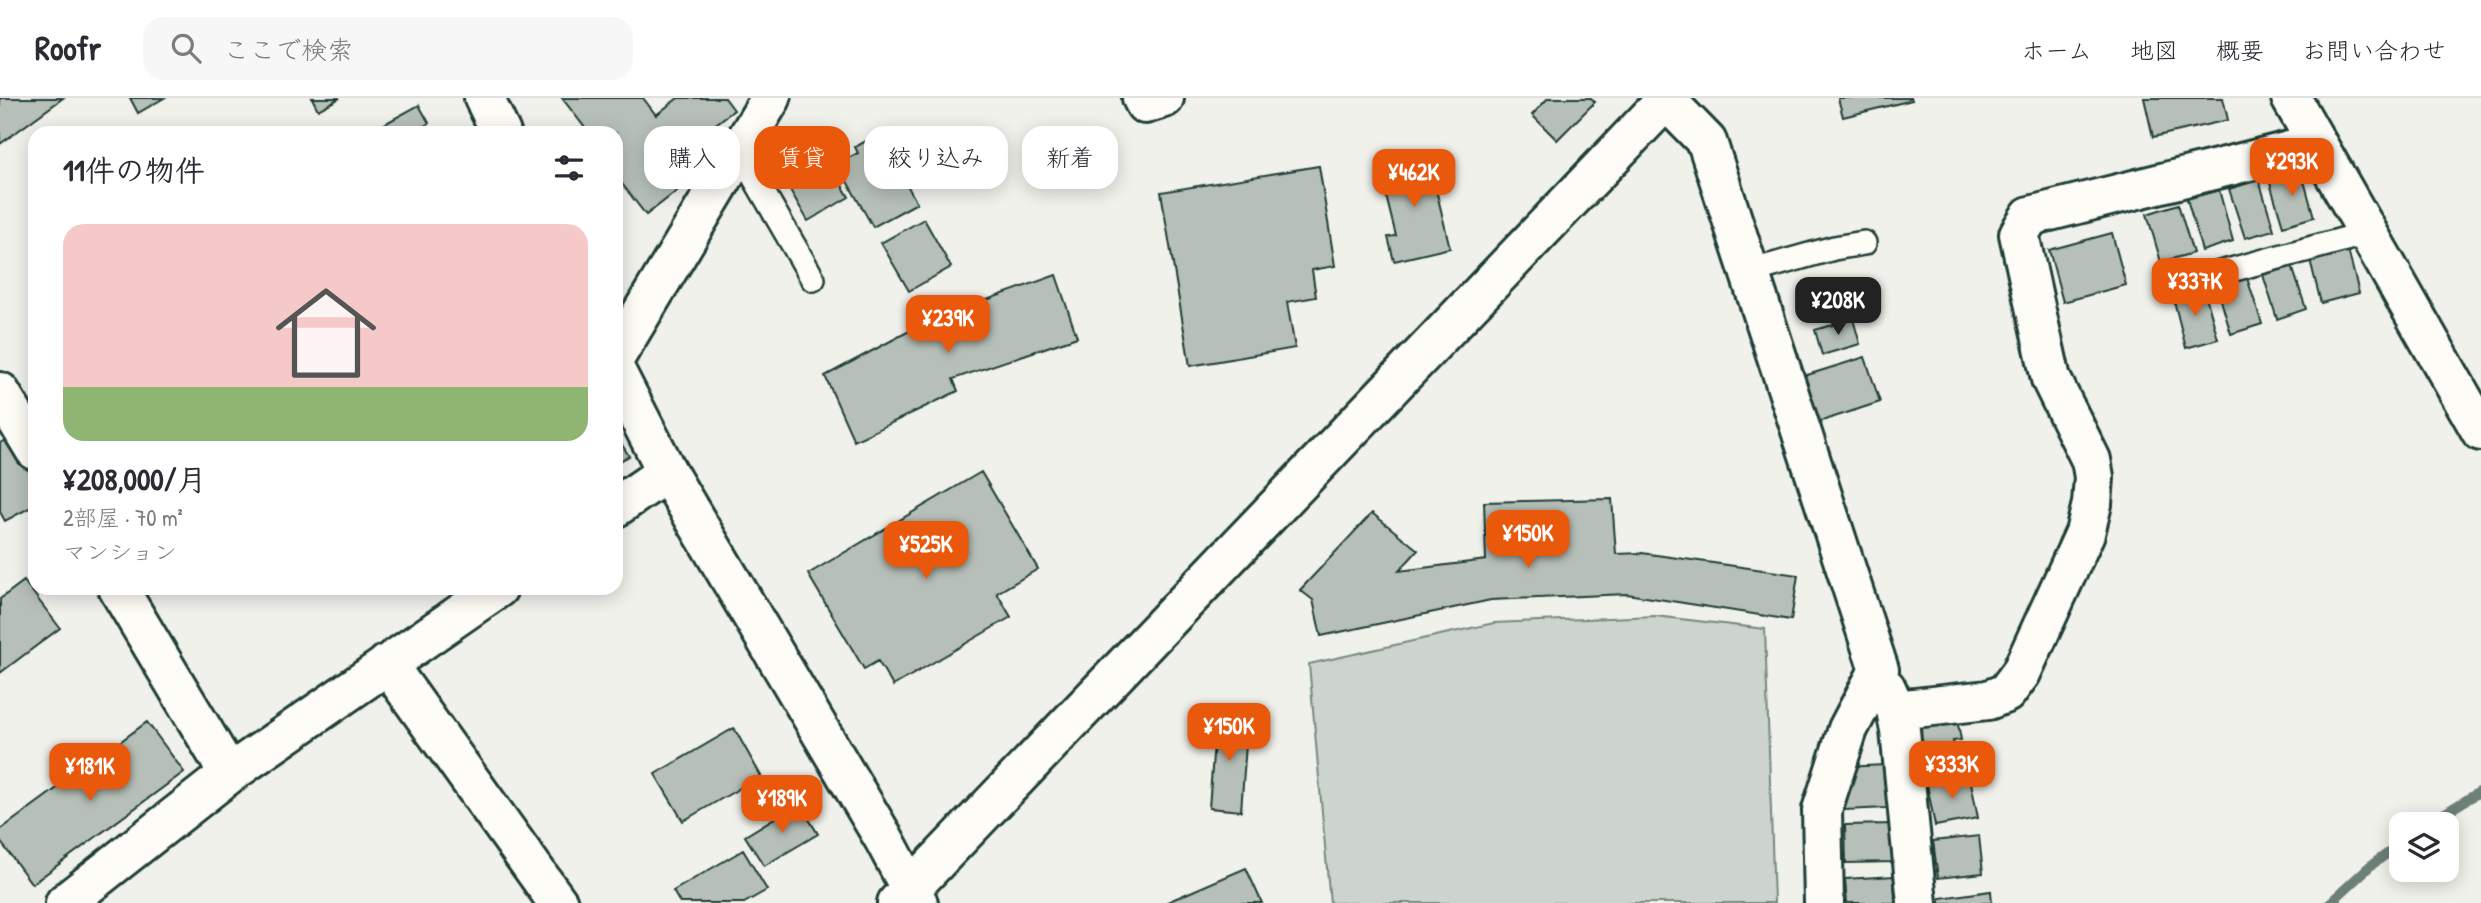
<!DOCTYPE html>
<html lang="ja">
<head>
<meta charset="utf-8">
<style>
  :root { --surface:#fff; --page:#f7f7f7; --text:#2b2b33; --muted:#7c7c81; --line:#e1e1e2; --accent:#ea580c }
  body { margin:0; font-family:"Patrick Hand","Klee One",sans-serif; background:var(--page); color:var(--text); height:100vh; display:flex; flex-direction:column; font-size:26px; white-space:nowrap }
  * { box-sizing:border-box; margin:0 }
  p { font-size:23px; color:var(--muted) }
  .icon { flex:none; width:38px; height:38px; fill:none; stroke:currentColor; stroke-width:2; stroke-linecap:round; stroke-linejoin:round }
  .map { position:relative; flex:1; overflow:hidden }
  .panel { position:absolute; left:28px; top:28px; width:595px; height:469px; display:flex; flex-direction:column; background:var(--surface); border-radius:21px; box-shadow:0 4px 18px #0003 }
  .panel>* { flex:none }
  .guide { position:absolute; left:644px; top:28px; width:665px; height:63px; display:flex; gap:14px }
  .buttons { position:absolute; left:2389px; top:714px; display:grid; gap:14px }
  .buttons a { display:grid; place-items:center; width:70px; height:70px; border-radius:14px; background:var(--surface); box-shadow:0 4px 18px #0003; font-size:35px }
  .price { position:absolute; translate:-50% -60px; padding:0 16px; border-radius:14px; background:var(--accent); color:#fff; font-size:23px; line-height:46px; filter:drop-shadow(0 2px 4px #0008) }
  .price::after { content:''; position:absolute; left:50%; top:42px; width:21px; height:16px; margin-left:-10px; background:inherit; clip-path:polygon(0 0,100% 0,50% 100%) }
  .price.active { background:#222; color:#fff }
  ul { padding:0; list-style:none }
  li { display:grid; align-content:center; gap:14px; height:371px; padding:0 35px }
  li span { display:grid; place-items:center; height:217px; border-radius:21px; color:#555 }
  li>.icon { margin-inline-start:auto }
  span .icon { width:126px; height:126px; fill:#fffc; stroke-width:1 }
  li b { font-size:30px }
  h2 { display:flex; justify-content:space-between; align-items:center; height:84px; padding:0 35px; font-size:30px }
  .tag { padding:0 24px; border-radius:21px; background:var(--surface); box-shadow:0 4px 18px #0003; font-size:24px; line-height:63px }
  .tag.active { background:var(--accent); color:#fff }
  header { display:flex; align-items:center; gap:42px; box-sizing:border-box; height:98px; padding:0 35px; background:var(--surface); border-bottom:2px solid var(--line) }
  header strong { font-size:33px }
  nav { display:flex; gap:38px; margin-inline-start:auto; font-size:24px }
  .search { width:490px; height:63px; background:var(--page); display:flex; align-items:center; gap:18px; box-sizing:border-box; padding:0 24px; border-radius:21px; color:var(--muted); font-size:26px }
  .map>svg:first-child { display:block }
  .green { fill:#cdd3cd; stroke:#768880; stroke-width:2 }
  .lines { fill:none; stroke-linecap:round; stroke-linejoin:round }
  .stream { stroke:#6c8077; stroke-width:10 }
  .building { fill:#b6bfb8; stroke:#1f3d34; stroke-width:2 }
  .service-casing { stroke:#1f3d34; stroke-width:28 }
  .minor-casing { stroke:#1f3d34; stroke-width:44 }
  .tertiary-casing { stroke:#1f3d34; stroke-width:44 }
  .service { stroke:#fdfcf7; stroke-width:23 }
  .minor { stroke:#fdfcf7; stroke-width:38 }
  .tertiary { stroke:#fdfcf7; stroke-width:38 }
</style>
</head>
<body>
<header>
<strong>Roofr</strong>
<div class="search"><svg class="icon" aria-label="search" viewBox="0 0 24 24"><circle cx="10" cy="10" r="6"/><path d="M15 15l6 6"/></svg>ここで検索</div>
<nav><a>ホーム</a><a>地図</a><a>概要</a><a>お問い合わせ</a></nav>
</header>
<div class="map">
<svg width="2481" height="805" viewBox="0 0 2481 805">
  <rect width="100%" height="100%" fill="#f0f1eb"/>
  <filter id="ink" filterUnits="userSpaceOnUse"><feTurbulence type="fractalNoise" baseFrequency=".0143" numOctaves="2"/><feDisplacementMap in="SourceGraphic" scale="14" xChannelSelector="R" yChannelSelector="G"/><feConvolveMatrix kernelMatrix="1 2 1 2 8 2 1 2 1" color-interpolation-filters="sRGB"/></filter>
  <g filter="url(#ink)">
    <!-- green -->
    <path class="green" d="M1655,518L1765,531L1774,805H1330L1309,566L1494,525Z"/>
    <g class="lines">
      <!-- stream -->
      <path class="stream" d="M2427,726L2481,693
        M2330,805L2370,768L2401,746"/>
    </g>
    <!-- building -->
    <path class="building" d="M0,0H63L0,46Z
      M130,0H164L138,15Z
      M312,0H340L318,12Z
      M562,0H643L656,17L678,0H725L734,12L682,52L700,75L646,117L616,78V35H589Z
      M1548,0H1591L1595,4L1557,42L1532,17Z
      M1838,0H1911L1912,2L1843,19Z
      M2144,0H2223L2228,22L2153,39Z
      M419,7L429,25L413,35H368Z
      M879,36L917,105L873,129L837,66L858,55L855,49Z
      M822,54L849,99L808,123L782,78Z
      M1428,58L1450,150L1394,163L1388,139L1396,138L1379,70Z
      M1319,68L1335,168L1312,172L1316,199L1287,204L1295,250L1190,268L1161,94Z
      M2301,72L2314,119L2283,128L2269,82Z
      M2259,82L2274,132L2245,140L2229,91Z
      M2219,92L2233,143L2202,153L2187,101Z
      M2178,106L2193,155L2161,164L2147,116Z
      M924,121L951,169L909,193L881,145Z
      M2112,135L2126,187L2063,204L2049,152Z
      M2348,152L2359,195L2321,205L2310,162Z
      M2292,168L2306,211L2277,221L2263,177Z
      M1056,177L1077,239L953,281L958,293L854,343L825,278L928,223Z
      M2247,180L2262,226L2231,236L2217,189Z
      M2204,191L2218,241L2186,250L2173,199Z
      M1853,221L1860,246L1822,257L1815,232Z
      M1865,259L1880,304L1819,324L1804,278Z
      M616,337L629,358L616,365Z
      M10,339L35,384V407L5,423L0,414V345Z
      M981,374L1038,471L997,495L1011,519L893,588L878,563L864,571L808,476Z
      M1612,401L1616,456L1642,455L1798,477L1791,522L1627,496L1491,502L1321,538L1313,502L1300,492L1372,415L1418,452L1399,473L1486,462L1484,404Z
      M24,483L60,530L0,575V501Z
      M1955,610L1961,642L1953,643L1957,665L1927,671L1917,618Z
      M1216,617L1248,620L1241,713L1209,710Z
      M147,624L184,674L32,786L0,743V732Z
      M734,630L761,678L683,723L655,676Z
      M1885,667L1887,710L1845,712L1843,669Z
      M1970,679L1978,720L1935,728L1927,686Z
      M799,705L818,736L764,768L745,738Z
      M1893,726L1894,764L1846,765L1845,727Z
      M1979,738L1983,775L1938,780L1933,743Z
      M743,752L767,792L744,805H680L673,793Z
      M1246,770L1262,805H1165Z
      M1894,778L1895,805H1847L1845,781Z
      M1991,793L1992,805H1940V800Z"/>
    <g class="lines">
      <!-- service casing -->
      <g class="service-casing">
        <path id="service" d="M739,53L813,181
          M1749,174L1834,150L1864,145
          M2205,179L2368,135"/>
      </g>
      <!-- minor casing -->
      <g class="minor-casing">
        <path id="minor" d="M1142,0L1145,6L1164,0
          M1664,0L1707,44L1879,572L1848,631L1822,712L1824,805
          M2291,0L2481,333
          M0,294L35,352
          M616,409L667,374
          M118,490L229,676
          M387,566L558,805
          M1886,590L1896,612L1900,632L1917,805
          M1896,612L1988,602L2006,595L2021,575L2085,435L2092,406L2094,379L2091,362L2051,281L2019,136L2030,118L2317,46
          M65,805L229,676L498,490"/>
      </g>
      <!-- tertiary casing -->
      <g class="tertiary-casing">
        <path id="tertiary" d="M484,0L501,35
          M616,258L771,0
          M616,274L667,374L884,741L918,805
          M897,805L1668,0"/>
      </g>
      <!-- service -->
      <use href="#service" class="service"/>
      <!-- minor -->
      <use href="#minor" class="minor"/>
      <!-- tertiary -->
      <use href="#tertiary" class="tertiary"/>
    </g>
  </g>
</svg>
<div class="buttons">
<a><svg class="icon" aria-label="layers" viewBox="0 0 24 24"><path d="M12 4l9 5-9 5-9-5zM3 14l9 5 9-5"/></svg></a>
</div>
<b class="price" style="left:2292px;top:100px">¥293K</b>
<b class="price" style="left:1414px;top:111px">¥462K</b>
<b class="price" style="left:2195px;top:220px">¥337K</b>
<b class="price active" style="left:1838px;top:239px">¥208K</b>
<b class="price" style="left:948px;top:257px">¥239K</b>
<b class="price" style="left:1528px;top:472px">¥150K</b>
<b class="price" style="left:926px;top:483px">¥525K</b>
<b class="price" style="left:1229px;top:665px">¥150K</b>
<b class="price" style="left:1952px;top:703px">¥333K</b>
<b class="price" style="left:90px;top:705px">¥181K</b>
<b class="price" style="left:782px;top:737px">¥189K</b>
<div class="guide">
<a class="tag">購入</a>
<a class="tag active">賃貸</a>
<a class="tag">絞り込み</a>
<a class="tag">新着</a>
</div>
<section class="panel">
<h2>11件の物件<svg class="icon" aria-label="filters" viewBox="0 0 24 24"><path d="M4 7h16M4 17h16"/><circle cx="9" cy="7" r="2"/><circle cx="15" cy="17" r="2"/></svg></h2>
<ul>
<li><span style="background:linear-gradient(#f6c9c9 75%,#8fb573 0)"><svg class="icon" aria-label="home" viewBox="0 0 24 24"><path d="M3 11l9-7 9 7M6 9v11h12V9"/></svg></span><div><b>¥208,000/月</b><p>2部屋 · 70 m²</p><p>マンション</p></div></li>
</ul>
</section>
</div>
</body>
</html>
